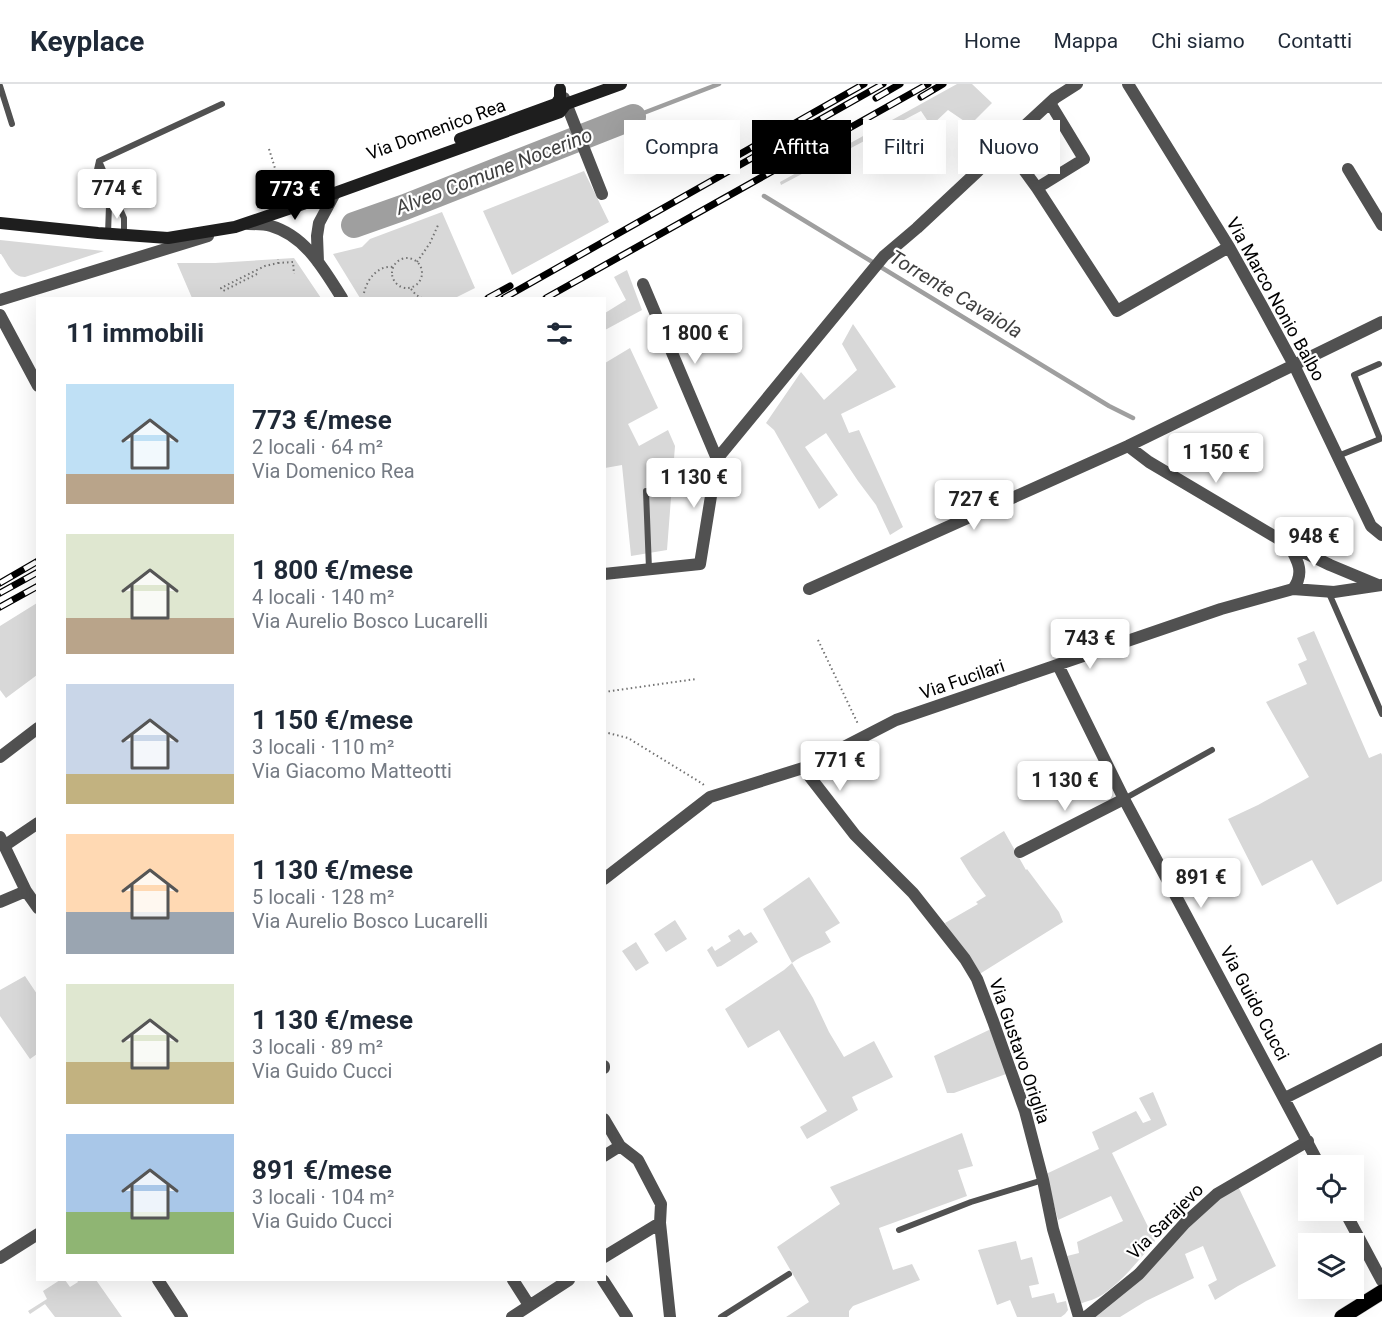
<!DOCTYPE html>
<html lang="it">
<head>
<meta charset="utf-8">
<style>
  :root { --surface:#fff; --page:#f2f2f3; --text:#1f2937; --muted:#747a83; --line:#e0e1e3; --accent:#000 }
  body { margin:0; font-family:Roboto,sans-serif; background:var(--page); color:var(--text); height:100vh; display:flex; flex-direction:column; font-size:22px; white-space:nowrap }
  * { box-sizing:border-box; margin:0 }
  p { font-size:20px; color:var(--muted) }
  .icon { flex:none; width:33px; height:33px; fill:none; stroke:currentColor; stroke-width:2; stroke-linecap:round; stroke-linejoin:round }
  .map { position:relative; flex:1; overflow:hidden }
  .details { position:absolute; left:36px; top:213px; width:570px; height:984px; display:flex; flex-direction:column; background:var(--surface); border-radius:0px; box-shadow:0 6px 24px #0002 }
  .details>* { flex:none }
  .top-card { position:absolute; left:624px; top:36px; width:570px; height:54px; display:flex; gap:12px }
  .buttons { position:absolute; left:1298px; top:1071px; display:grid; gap:12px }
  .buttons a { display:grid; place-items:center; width:66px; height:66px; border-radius:0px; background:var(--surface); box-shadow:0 6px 24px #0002; font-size:30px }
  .price { position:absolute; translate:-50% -51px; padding:0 14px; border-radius:6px; background:#fff; color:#222; font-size:20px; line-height:39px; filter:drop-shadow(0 2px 3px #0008) }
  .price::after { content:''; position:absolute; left:50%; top:36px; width:18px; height:14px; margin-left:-9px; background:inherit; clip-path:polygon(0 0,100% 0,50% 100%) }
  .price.active { background:var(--accent); color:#fff }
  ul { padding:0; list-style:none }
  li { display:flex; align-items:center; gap:18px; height:150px; padding:0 30px }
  li span { display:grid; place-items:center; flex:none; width:168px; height:120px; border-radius:0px; color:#555 }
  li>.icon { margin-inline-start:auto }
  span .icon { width:72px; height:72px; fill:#fffc; stroke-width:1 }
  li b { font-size:26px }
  h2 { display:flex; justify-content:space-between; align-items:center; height:72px; padding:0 30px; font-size:26px }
  .pill { padding:0 21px; border-radius:0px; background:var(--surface); box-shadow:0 6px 24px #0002; font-size:21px; line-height:54px }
  .pill.active { background:var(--accent); color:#fff }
  header { display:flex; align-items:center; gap:36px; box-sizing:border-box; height:84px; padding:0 30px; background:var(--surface); border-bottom:2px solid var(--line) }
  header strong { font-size:28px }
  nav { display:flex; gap:33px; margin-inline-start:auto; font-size:21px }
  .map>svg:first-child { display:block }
  .green { fill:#d8d8d8 }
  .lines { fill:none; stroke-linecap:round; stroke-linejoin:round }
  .stream { stroke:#9f9f9f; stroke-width:4.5 }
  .river { stroke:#9f9f9f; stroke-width:26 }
  .primary-casing { stroke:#dbdbdb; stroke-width:16 }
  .path { stroke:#737373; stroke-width:2; stroke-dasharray:1.5 3; stroke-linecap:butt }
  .service { stroke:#515151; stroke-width:6 }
  .minor { stroke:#515151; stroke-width:12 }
  .tertiary { stroke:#515151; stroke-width:12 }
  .secondary { stroke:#1e1e1e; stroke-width:12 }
  .primary { stroke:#000; stroke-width:15 }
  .rail-casing { stroke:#000; stroke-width:7 }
  .rail { stroke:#fff; stroke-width:4.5; stroke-dasharray:14; stroke-linecap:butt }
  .labels { text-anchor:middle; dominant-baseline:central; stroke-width:4.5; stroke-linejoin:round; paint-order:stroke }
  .street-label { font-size:18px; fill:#000; stroke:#fff }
  .water-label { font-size:20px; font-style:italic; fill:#404040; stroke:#fff }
</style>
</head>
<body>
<header>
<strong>Keyplace</strong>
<nav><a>Home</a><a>Mappa</a><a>Chi siamo</a><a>Contatti</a></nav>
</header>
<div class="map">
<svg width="1382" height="1233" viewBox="0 0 1382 1233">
  <rect width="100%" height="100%" fill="#fff"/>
  <!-- green -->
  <path class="green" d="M957,0H972L992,19L970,41L948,26L931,42L921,27L781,101L780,98Z
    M584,87L609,138L512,191L483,127Z
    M442,128L475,204L455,214H360L333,170L362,163L370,155Z
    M0,156L104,167L25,193C12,193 8,180 1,170H0Z
    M294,174L321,214H192L177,179H215Z
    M627,186L642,226L605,246V229L626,216L614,193Z
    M853,240L896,303L841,330L849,349L859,346L903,443L890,451L876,421L858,397L826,349L805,363L838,411L819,425L774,346L766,339L801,288L824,316L857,286L842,260Z
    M630,264L658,324L628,340L639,362L668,346L675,362L667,466L631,472L622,381L605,384V279Z
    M37,519V591L6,614L0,606V542Z
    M1314,547L1369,674L1381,669L1382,671V797L1337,821L1312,776L1262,802L1228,735L1258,721L1309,693L1266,618L1307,600L1298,580L1307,576L1297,554Z
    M1004,747L1026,786L1027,785L1059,828L1063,838L978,891L945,839L978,820L976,818L986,812L972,793L960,774Z
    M809,793L840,839L825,848L831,858C818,866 804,870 792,879L813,914L829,948L844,973L874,957L893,993L852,1013L858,1026L807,1055L800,1043L827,1027L779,946L748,964L725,925L784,886L792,879L763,825Z
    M675,836L687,855L666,868L654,850Z
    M739,845L744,852L751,848L758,858L721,882L717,883L707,866L712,862L715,867L731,857L728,852Z
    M636,858L649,879L636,887L622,867Z
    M25,892L37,910V970L30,975L0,932V906Z
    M991,945L1006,990L954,1009H947L934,972Z
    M1153,1008L1167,1041L1112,1069L1155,1157C1140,1175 1124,1195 1105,1209C1097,1215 1088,1217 1079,1220L1063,1173L1079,1169L1077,1158L1123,1137L1111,1112L1058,1136L1046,1090L1099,1065L1092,1048L1136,1027L1143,1039L1151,1036L1139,1014Z
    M962,1049L973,1082L958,1086L967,1112L879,1144L893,1186L912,1180L920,1196L853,1222L849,1227V1233H786L809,1218L777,1163L840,1120L830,1103Z
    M1236,1098L1276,1182L1238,1202L1215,1216L1208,1201L1217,1196L1203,1162L1185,1170L1194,1194L1146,1217L1120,1233H1086Z
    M1016,1157L1021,1176L1032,1173L1039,1200L1029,1202L1032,1214L1054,1209L1057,1219L1066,1217L1068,1226L1065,1230L1061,1233H1017L1010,1216L997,1221L978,1166Z
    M60,1196H65L70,1203L78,1198L77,1196H96L122,1233H55L45,1220L30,1230L28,1227L47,1215L43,1207Z"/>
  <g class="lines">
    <!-- stream -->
    <path class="stream" d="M633,33L719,0
      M633,33L653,42L711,78
      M764,112L976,241L1109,322L1133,334"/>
    <!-- river -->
    <path class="river" d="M354,141L405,123L633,33"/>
    <!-- primary casing -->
    <g class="primary-casing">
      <path id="primary" d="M1342,1233L1382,1208"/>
    </g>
    <!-- path -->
    <path class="path" d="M269,65L284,113
      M392 189a15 15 0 1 1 30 0a15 15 0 1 1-30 0Z
      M417,178L430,159L439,139
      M278,179L293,178L294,190
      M257,190L223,207L221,204L265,182L278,179V175
      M411,205L416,211L422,214
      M364,209C367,195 378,181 393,183
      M818,556L858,640
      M604,608L696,595
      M604,648L628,654L703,700L704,703"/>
    <!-- service -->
    <path class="service" d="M0,2L12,40
      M99,77L124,134V151
      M108,150L109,121L96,90L99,77L222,20
      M1338,372L1380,355L1354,291L1379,280
      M646,407L649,485
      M1328,507L1382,630
      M1124,715L1212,666
      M899,1146L971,1118L1043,1096
      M721,1233L789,1190"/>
    <!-- minor -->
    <path class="minor" d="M1128,0L1229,163L1262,222L1294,281L1371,442L1382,451
      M564,14L602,110
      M1005,60L1037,104L1117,227L1229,163
      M1348,85L1382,141
      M1037,104L1084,75L1050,19
      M0,216L208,152
      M0,231L38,302
      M1128,362L1149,378L1289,461L1330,481L1378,501
      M717,375L884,172L917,144L978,87L1005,60L1055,14L1077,0
      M1289,461C1298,477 1305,489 1293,505
      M604,490L700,480L717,375L643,200
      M809,505L1128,362L1382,238
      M1058,581L1124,715L1320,1082
      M803,684L855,751L913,809L965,875L977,895L993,937L1025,1027L1043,1096L1053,1145L1079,1233
      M0,753L26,807L38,824
      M4,762L38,739
      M1020,768L1124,715
      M604,795L710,713L803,684L896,636L1221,525L1293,505L1334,508L1382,501
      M0,818L26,807
      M604,982V984
      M1285,1014L1382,965
      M604,1035L620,1062L638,1076L661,1120L660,1139L670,1233
      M604,1072L620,1062
      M1344,1126L1382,1197
      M604,1173L660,1139
      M0,1174L38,1150
      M158,1196L182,1233
      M513,1196L529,1221
      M512,1233L569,1196
      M1086,1233L1139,1190L1185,1139L1217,1110L1308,1057"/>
    <!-- tertiary -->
    <path class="tertiary" d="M248,140C255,140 264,140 271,142C306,152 324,186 342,214
      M318,178L317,152L319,139L335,109
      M0,673L38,644
      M603,1196L627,1233"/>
    <!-- secondary -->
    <path class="secondary" d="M460,55L556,20L560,14V5
      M0,139L98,149L168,154L235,143L335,109L560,28L566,20L621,0"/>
    <!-- primary -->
    <use href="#primary" class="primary"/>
    <!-- rail casing -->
    <g class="rail-casing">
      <path id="rail" d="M921,13L943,0
        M876,14L900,0
        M726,78L864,0
        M488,214L510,202
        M504,214L883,0
        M546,214L928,0
        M0,499L38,477
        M0,509L38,488
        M0,523L38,502"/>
    </g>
    <!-- rail -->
    <use href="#rail" class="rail"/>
  </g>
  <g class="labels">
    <!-- street labels -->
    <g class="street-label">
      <text transform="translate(436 45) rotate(-20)">Via Domenico Rea</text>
      <text transform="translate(1276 215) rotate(61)">Via Marco Nonio Balbo</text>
      <text transform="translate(962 595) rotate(-19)">Via Fucilari</text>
      <text transform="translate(1255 919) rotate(62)">Via Guido Cucci</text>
      <text transform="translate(1020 967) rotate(71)">Via Gustavo Origlia</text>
      <text transform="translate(1165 1137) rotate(-45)">Via Sarajevo</text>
    </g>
    <!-- water labels -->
    <g class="water-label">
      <text transform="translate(494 87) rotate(-21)">Alveo Comune Nocerino</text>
      <text transform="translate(956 210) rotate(31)">Torrente Cavaiola</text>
    </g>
  </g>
</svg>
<div class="buttons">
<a><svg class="icon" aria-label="locate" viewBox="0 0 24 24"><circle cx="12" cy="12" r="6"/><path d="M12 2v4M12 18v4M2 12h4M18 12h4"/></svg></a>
<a><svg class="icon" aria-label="layers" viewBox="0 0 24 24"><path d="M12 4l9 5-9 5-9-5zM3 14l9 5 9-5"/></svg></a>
</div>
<b class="price" style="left:117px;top:136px">774 €</b>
<b class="price active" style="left:295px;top:137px">773 €</b>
<b class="price" style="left:695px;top:281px">1 800 €</b>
<b class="price" style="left:1216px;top:400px">1 150 €</b>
<b class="price" style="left:694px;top:425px">1 130 €</b>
<b class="price" style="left:974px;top:447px">727 €</b>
<b class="price" style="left:1314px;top:484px">948 €</b>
<b class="price" style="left:1090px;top:586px">743 €</b>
<b class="price" style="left:840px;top:708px">771 €</b>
<b class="price" style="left:1065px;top:728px">1 130 €</b>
<b class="price" style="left:1201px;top:825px">891 €</b>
<div class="top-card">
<a class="pill">Compra</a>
<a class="pill active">Affitta</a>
<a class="pill">Filtri</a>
<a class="pill">Nuovo</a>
</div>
<section class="details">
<h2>11 immobili<svg class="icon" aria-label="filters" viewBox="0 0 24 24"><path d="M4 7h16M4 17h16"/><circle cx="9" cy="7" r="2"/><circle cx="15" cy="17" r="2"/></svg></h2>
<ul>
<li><span style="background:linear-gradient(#bfe0f5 75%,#b9a48a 0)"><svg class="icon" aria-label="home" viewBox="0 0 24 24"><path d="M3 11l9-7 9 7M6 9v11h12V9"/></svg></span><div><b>773 €/mese</b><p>2 locali · 64 m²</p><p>Via Domenico Rea</p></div></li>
<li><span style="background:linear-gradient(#dfe7d0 70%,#b9a48a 0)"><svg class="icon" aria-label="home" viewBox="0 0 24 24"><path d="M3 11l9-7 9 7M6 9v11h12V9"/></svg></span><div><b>1 800 €/mese</b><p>4 locali · 140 m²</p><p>Via Aurelio Bosco Lucarelli</p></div></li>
<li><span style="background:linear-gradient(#c9d6e8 75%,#c2b280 0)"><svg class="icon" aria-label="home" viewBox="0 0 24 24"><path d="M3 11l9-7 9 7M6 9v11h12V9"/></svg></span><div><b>1 150 €/mese</b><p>3 locali · 110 m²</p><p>Via Giacomo Matteotti</p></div></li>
<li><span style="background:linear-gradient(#ffd9b3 65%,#9aa5b1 0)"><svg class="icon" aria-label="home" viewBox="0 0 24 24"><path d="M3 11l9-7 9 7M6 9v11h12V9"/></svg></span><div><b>1 130 €/mese</b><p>5 locali · 128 m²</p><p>Via Aurelio Bosco Lucarelli</p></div></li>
<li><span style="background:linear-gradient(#dfe7d0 65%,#c2b280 0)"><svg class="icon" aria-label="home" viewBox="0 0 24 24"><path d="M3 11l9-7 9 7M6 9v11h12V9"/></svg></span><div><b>1 130 €/mese</b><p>3 locali · 89 m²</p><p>Via Guido Cucci</p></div></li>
<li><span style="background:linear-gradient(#a9c7e8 65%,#8fb573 0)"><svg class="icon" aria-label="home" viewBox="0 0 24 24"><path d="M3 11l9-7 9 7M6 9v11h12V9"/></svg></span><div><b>891 €/mese</b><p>3 locali · 104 m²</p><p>Via Guido Cucci</p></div></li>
</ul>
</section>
</div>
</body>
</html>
